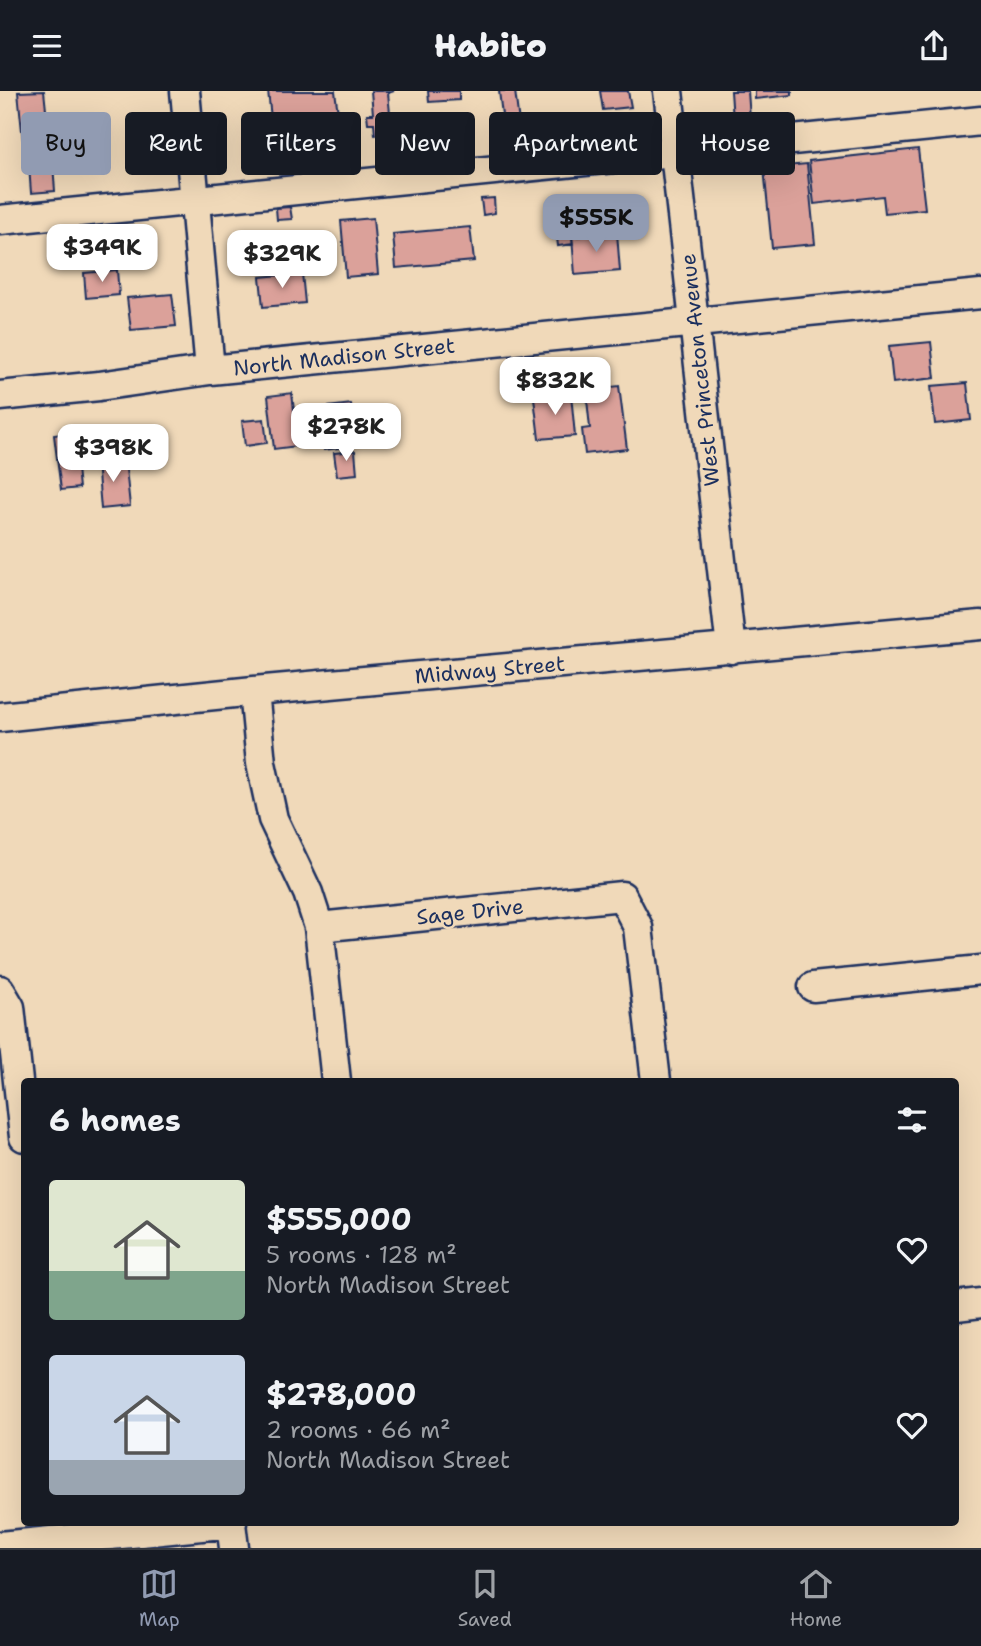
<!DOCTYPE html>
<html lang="en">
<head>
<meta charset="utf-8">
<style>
  :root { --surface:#171b24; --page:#242831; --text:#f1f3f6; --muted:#9ea1a6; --line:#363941; --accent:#919bb2 }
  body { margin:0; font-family:"Shantell Sans",sans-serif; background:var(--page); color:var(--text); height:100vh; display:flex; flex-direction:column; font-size:26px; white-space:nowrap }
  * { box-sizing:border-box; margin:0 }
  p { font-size:23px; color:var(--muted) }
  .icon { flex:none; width:38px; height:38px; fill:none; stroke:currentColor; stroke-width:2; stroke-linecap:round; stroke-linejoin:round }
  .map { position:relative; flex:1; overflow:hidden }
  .details { position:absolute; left:21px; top:987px; width:938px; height:448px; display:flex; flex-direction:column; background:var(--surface); border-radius:7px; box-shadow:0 7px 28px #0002 }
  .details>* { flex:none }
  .hud { position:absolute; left:21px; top:21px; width:940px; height:63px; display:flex; gap:14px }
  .price { position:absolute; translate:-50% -60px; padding:0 16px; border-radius:14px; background:#fff; color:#222; font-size:23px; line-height:46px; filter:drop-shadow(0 2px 4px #0008) }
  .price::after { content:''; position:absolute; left:50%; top:42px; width:21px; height:16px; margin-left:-10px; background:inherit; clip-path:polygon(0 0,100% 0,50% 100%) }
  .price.active { background:var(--accent); color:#111 }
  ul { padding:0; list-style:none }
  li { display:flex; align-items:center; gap:21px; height:175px; padding:0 28px }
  li span { display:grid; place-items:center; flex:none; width:196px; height:140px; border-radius:7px; color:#555 }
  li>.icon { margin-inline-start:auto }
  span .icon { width:84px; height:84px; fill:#fffc; stroke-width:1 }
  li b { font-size:30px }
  h2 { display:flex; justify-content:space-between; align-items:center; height:84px; padding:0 28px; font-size:30px }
  .pill { padding:0 24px; border-radius:7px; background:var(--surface); box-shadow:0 7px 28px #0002; font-size:24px; line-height:63px }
  .pill.active { background:var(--accent); color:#111 }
  header { display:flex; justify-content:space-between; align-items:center; height:91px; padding:0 28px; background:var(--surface); font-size:32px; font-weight:800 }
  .dock { display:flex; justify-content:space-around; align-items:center; height:98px; border-top:2px solid var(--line); background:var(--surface); font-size:19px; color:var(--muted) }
  .dock a { display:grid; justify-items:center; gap:4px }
  .dock .active { color:var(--accent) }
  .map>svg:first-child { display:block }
  .building { fill:#dba19a; stroke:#1b2f5e; stroke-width:2 }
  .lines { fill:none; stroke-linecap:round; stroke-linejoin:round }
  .minor-casing { stroke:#1b2f5e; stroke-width:33 }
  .minor { stroke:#f0d9b9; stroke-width:28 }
  .labels { text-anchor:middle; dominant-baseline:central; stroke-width:5; stroke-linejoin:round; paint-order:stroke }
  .street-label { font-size:21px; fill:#1b2f5e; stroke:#f0d9b9 }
</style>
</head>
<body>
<header><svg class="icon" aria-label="menu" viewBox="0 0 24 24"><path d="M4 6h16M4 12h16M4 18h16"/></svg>Habito<svg class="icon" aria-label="share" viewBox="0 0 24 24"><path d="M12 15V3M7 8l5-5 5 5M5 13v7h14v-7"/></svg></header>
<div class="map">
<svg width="981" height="1457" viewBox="0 0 981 1457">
  <rect width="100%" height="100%" fill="#f0d9b9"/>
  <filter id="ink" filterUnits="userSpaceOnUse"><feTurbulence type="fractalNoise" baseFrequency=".0143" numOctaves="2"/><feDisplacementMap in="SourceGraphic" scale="14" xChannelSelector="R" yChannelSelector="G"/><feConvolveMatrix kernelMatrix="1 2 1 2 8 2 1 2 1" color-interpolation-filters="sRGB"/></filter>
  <g filter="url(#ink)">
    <!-- building -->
    <path class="building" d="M44,0L49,47L23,50L18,1Z
      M268,0H335L338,22L312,25L313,36L282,39L280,26L271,27Z
      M371,0H394L388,2L392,42L375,44L374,32H368L367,23H373Z
      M428,0H459V9L429,11Z
      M499,0H515L520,39L504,40Z
      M600,0H628L631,16L603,19Z
      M731,0H748L750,28L733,29Z
      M755,0H792V4L755,8Z
      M573,29L587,43L571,60L557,46Z
      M918,58L925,118L885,122L883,105L814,113L809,70Z
      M52,59L55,100L31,102L28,61Z
      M807,73L815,153L772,157L764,77Z
      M494,107L495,122L483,124L481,108Z
      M290,116L292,128L277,129L276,117Z
      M569,118L573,153L558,155L554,120Z
      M373,127L378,183L346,186L341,130Z
      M470,136L474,170L396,177L393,143Z
      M617,142L620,180L575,184L572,146Z
      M117,179L119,204L86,207L84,182Z
      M302,182L305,212L263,216L260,186Z
      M172,203L176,235L131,239L127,207Z
      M931,251L935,287L893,292L889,255Z
      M967,292L971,329L935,333L931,295Z
      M619,295L627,358L585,363L582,338L590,337L586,299Z
      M292,302L298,355L274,358L268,305Z
      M571,303L575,345L539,348L534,307Z
      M351,313L356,355L324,359L323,352L307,354L303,319Z
      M264,328L267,352L245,355L242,330Z
      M91,339L95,375L77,377L79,397L61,399L54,344Z
      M355,360L357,383L337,385L334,362Z
      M125,368L130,415L101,418L97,371Z"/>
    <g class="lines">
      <!-- minor casing -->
      <g class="minor-casing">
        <path id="minor" d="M185,0L210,279
          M668,0L731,558
          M0,129L981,30
          M0,305L99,295L210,279L981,203
          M254,600L261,672L273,728L308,802L319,836L336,990
          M0,626L254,600L981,534
          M319,836L622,805L638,836L656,990
          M813,896L981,879
          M0,899L10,916L24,1046
          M956,1215L981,1212
          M231,1432L234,1457
          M0,1455L232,1432"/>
      </g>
      <!-- minor -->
      <use href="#minor" class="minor"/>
    </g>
  </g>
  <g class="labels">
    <!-- street labels -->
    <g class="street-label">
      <text transform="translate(344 266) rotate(-6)">North Madison Street</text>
      <text transform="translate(700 279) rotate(-96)">West Princeton Avenue</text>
      <text transform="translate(490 579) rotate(-5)">Midway Street</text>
      <text transform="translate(470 821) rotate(-6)">Sage Drive</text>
    </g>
  </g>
</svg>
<b class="price active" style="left:596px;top:163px">$555K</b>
<b class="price" style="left:102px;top:193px">$349K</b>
<b class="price" style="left:282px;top:199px">$329K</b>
<b class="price" style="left:555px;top:326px">$832K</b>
<b class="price" style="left:346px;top:372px">$278K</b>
<b class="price" style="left:113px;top:393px">$398K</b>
<div class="hud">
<a class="pill active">Buy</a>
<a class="pill">Rent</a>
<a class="pill">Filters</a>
<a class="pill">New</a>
<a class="pill">Apartment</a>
<a class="pill">House</a>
</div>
<section class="details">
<h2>6 homes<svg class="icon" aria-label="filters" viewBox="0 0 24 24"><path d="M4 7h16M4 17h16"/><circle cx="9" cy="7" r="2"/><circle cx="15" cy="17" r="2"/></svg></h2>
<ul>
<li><span style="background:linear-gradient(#dfe7d0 65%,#7fa58c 0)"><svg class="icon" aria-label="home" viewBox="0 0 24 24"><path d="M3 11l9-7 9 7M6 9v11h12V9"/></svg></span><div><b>$555,000</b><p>5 rooms · 128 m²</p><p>North Madison Street</p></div><svg class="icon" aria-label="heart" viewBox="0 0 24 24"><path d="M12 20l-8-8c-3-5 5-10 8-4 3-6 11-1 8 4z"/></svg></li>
<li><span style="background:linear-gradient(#c9d6e8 75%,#9aa5b1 0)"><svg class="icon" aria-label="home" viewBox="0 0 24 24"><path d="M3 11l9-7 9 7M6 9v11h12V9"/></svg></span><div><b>$278,000</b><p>2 rooms · 66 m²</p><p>North Madison Street</p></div><svg class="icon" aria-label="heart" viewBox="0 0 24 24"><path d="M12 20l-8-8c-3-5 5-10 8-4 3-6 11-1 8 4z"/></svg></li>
</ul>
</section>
</div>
<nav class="dock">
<a class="active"><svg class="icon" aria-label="map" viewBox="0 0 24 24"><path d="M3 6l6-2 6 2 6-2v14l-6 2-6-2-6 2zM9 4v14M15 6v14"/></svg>Map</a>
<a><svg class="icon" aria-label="saved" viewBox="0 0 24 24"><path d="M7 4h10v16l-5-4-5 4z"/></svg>Saved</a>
<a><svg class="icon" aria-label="home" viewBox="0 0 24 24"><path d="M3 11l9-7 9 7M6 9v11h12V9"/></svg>Home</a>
</nav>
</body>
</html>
